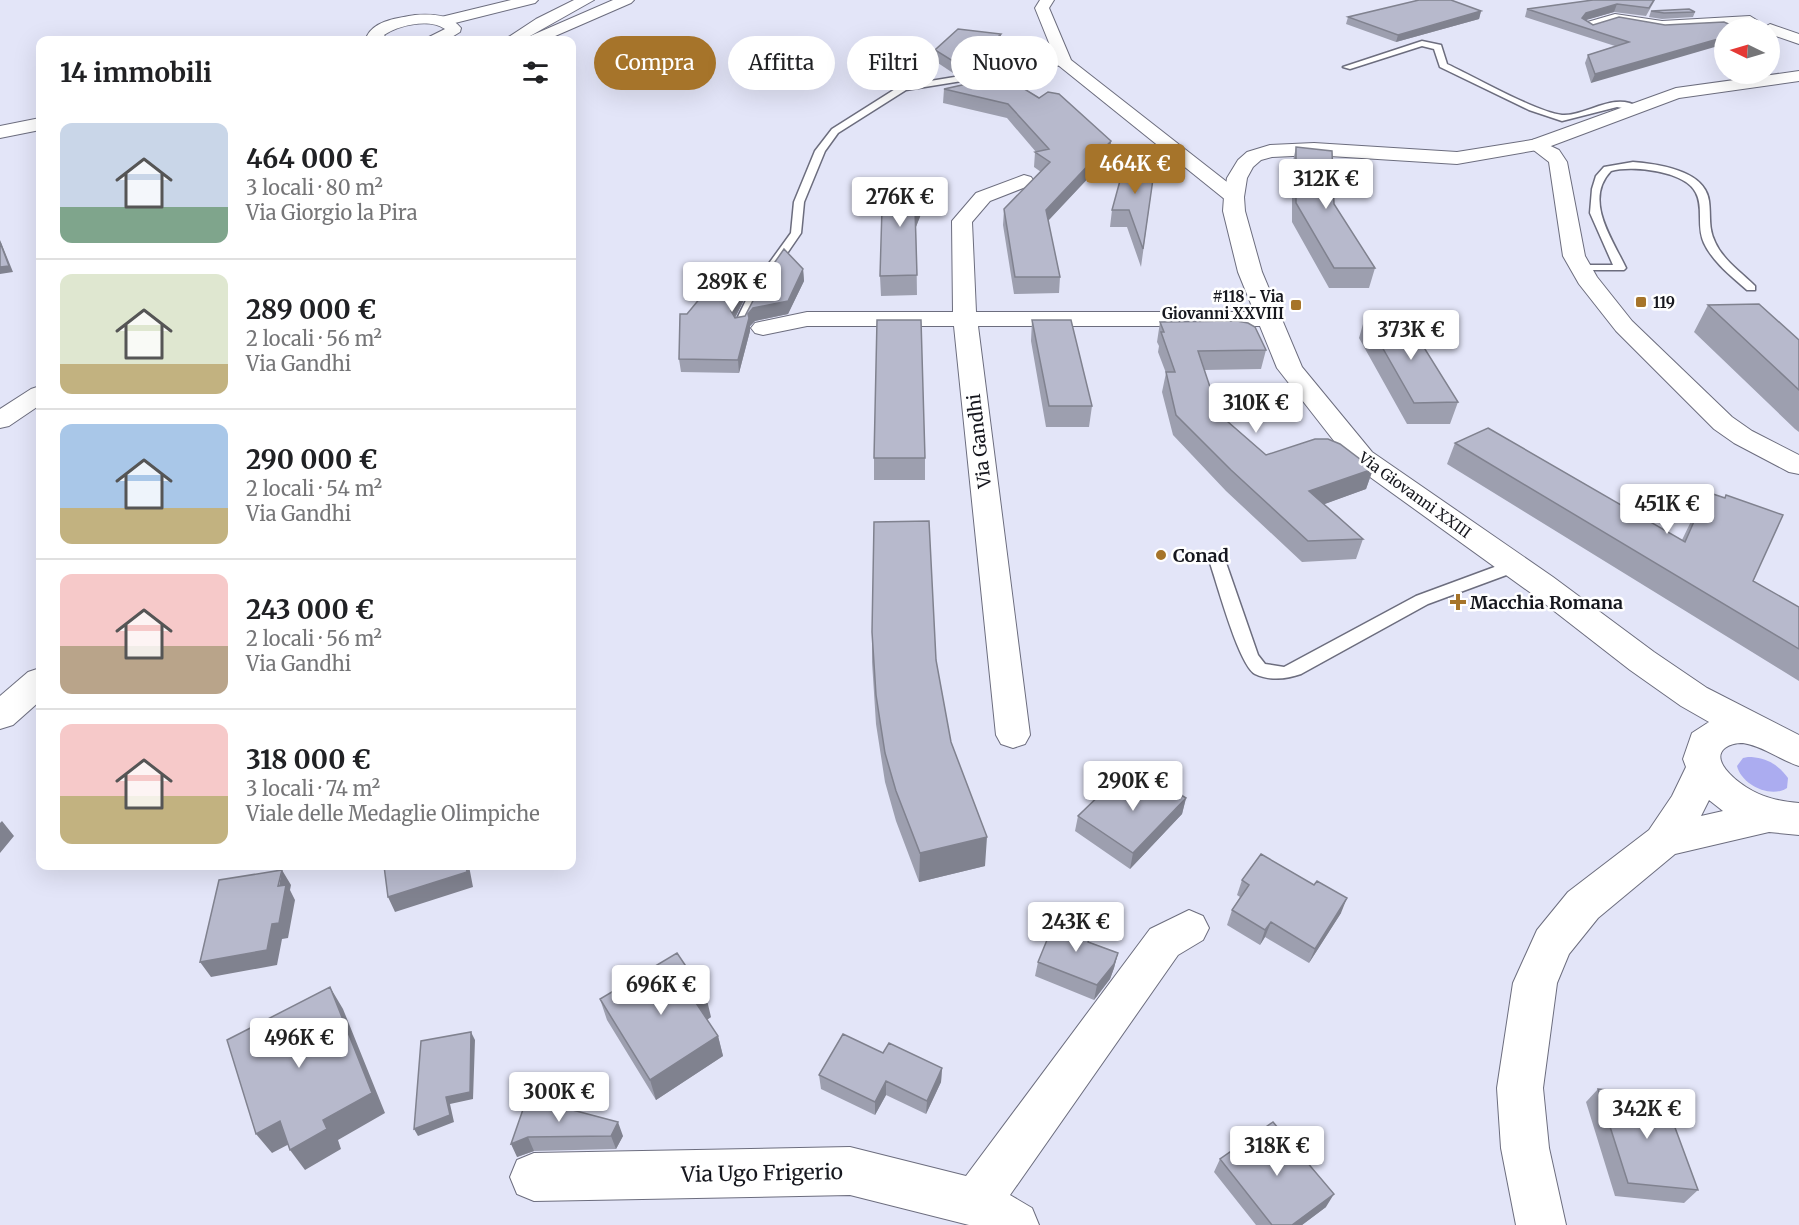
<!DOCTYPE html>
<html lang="it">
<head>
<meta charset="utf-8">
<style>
  :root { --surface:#fff; --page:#f6f6f6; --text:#202124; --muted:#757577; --line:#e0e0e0; --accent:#a6742a }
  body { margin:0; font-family:Merriweather,serif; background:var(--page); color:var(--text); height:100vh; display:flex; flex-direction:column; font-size:22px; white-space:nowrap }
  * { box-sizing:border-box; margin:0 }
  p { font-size:20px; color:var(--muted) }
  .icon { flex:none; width:33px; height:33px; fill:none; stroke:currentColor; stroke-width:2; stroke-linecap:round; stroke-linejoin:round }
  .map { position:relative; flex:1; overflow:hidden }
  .panel { position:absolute; left:36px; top:36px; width:540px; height:834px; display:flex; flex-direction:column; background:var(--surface); border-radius:12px; box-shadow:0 6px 24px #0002 }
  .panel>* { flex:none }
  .guide { position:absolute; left:594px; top:36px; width:570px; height:54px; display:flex; gap:12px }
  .needle { width:39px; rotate:275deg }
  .buttons { position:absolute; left:1714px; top:18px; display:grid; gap:12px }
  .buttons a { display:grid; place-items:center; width:66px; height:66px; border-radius:50%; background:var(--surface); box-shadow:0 6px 24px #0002; font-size:30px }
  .price { position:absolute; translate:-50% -51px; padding:0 14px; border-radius:6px; background:#fff; color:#222; font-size:20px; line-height:39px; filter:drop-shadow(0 2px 3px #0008) }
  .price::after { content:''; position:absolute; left:50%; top:36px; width:18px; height:14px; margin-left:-9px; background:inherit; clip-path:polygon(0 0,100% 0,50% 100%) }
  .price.selected { background:var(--accent); color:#fff }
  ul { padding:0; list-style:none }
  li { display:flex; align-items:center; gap:18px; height:150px; padding:0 24px }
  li+li { border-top:2px solid var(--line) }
  li span { display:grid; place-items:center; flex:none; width:168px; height:120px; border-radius:12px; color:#555 }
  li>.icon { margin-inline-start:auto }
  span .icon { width:72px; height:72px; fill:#fffc; stroke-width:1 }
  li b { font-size:26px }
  h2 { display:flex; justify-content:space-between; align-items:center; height:72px; padding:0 24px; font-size:26px }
  .chip { padding:0 21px; border-radius:27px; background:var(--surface); box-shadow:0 6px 24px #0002; font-size:21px; line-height:54px }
  .chip.selected { background:var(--accent); color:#fff }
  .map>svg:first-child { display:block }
  .green { fill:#abacf0 }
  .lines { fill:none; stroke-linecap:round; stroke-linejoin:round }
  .lane-casing { stroke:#6c6d7e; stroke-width:3 }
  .street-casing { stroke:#6c6d7e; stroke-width:2 }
  .secondary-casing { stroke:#6c6d7e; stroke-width:2 }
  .primary-casing { stroke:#6c6d7e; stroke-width:2 }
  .highway-casing { stroke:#6c6d7e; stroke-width:2 }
  .lane { fill:#fff; fill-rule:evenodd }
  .street { fill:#fff; fill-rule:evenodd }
  .secondary { fill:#fff; fill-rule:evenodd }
  .primary { fill:#fff; fill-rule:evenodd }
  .highway { fill:#fff; fill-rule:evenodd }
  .wall { fill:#9d9faf }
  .shaded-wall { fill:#80828f }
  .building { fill:#b7b9cc; stroke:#80828f; stroke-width:1.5 }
  .poi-dot { fill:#a6742a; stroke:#fff; stroke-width:2 }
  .labels { text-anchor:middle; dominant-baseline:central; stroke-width:5; stroke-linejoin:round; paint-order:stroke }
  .far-poi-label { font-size:15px; font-weight:bold; fill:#16171e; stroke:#fff; text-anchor:end }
  .far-street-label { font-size:15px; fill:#16171e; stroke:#fff }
  .street-label { font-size:18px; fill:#16171e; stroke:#fff }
  .poi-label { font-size:18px; font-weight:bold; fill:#16171e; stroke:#fff; text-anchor:start }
  .near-street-label { font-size:21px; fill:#16171e; stroke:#fff }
</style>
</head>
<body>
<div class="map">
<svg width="1799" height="1225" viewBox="0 0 1799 1225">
  <rect width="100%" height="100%" fill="#e3e5f8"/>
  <!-- green -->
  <path class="green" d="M1748,757C1765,757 1778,764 1788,778L1787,788C1770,799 1741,784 1737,766L1743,758Z"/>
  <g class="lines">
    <!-- lane casing -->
    <g class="lane-casing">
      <path id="lane" d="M1422,41L1441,45L1447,64C1473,76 1536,112 1562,115C1585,117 1614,91 1638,107L1633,110L1617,107L1562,121L1529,110L1440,67L1434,49L1422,46L1350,69L1343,67Z
        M1064,59L1067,60V64L906,90L838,133L825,151L804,202L801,233L766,284L744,328H736L734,325L754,284L791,233L794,202L815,151L832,129L900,86Z
        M1633,162C1658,164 1705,170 1709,201C1711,216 1708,228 1715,242C1723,260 1741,272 1755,286V290H1747C1731,276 1713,262 1704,243C1696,226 1704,208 1696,193C1686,171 1632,165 1611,171C1583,200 1613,240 1626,268L1624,270H1577V266L1581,265H1613L1590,213L1592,189L1596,176L1604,167Z
        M1216,552L1224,557L1258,655L1265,664L1284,667L1416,596L1508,562L1514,561L1522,566L1520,570L1428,604L1301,674C1287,679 1269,681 1255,674C1238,664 1216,579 1208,557Z"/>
    </g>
    <!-- street casing -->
    <g class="street-casing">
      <path id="street" d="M1040,0H1054L1049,8L1071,60L1241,193L1244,197L1241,201H1227L1058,65L1035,8Z
        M1615,14L1662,21L1750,16L1758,21L1750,26L1662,31L1616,23L1589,31L1581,26L1584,23Z
        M1770,24L1799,34V44L1770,34V28H1763Z
        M1536,139L1559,150L1567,162L1585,256L1597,277L1632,321L1732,417L1752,431L1799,455V474L1789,472L1734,443L1714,429L1616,331L1579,284L1563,256L1549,162L1527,145L1529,141Z
        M1024,175L1031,177L1034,181L1031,185L990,201L972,222L976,312H1270L1278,314L1282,319L1278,324L1270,326H978L1030,735L1025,744L1013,748L1001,744L996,735L954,326H807L763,335L755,333L751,328L755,323L807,312H953L952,221L976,193Z
        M40,386V405L9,426L0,428V409L31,389Z
        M1189,910L1203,916L1209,928L1203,940L1178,955L1010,1195L1032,1208L1039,1225H969L850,1195L534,1201L517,1194L510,1177L517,1160L534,1153L850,1147L966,1176L1150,929Z"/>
    </g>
    <!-- secondary casing -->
    <g class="secondary-casing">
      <path id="secondary" d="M613,0H634L631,3L546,40H526L528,37Z
        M415,15C431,14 450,14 461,28L460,32L447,40H427L429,37L445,29C429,18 399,25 384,35L388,40H371L367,36C375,20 399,18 415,15Z
        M1799,71V81L1679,98L1543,149L1457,164L1314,155L1272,157L1261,160L1253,167L1247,178L1244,197L1245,211L1262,272L1302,367L1372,452L1553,577L1654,652L1707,688L1799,735V766C1780,760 1763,746 1743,743C1737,743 1730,744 1725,748C1710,760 1735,780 1746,787C1763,798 1779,801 1799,803V835L1769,832L1675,854L1598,918L1569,954L1557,983L1543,1088L1549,1148L1566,1225H1516L1501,1148L1497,1088L1513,983L1537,930L1568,892L1649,830L1672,796L1686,767L1683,759L1692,733L1709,722L1681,706L1630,670L1531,593L1352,464L1277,368L1238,272L1223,211L1224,197L1227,178L1238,160L1247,152L1270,145L1314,143L1457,152L1532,140L1676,88ZM1709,800L1723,811L1701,816Z
        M40,118V130L0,138V126Z"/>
    </g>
    <!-- primary casing -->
    <g class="primary-casing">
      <path id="primary" d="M40,668V701L13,725L0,729V696L28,672Z"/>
    </g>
    <!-- highway casing -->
    <g class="highway-casing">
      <path id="highway" d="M511,0H538L535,3L443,26L435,21L437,18Z
        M574,0H594L523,40H504L536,19Z"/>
    </g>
    <!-- lane -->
    <use href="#lane" class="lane"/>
    <!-- street -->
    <use href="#street" class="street"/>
    <!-- secondary -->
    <use href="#secondary" class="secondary"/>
    <!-- primary -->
    <use href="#primary" class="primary"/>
    <!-- highway -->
    <use href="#highway" class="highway"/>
  </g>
  <!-- wall -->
  <path class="wall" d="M1593,0H1655L1646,16L1614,12L1585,20L1593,25H1665L1591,83L1585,63L1588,55L1615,46L1525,17L1527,9Z
    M1481,11L1479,19L1396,42L1346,24L1348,17Z
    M1651,11L1695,12L1693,17L1662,19L1649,17Z
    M1001,34L1000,39L1005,50L989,67L1111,141L1109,156L1048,221L1060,277L1059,293L1014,294L1003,225L1004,209L1041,172L1034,167L1035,152H1036L1007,118L943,103L944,89L969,83L967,82L968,73L956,75L935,61V50Z
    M1296,147L1375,268L1369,288H1329L1292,222V166Z
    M1144,171L1154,172L1141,267L1127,227H1110L1112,210Z
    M927,199L916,227L917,295L881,296L880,276Z
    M803,269L804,281L788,314L755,321L750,326V331L739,373L681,372L679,359L687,314L722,287L746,280L748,292L735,317L745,316Z
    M1708,305L1799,340V432L1795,429L1694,332Z
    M1365,317L1458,402L1450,424H1407L1359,338Z
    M1032,320L1092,406L1089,427H1046L1031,341Z
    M1160,322L1266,350L1261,369L1204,370L1219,414L1266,455L1373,469L1366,489L1324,504L1363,539L1356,559L1302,562L1226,491L1173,435L1162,392L1166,373L1158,352L1159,346L1157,342Z
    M1455,443L1682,540L1695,513L1707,492L1753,581L1799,607V681L1447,464Z
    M874,458H925V480H874Z
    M872,632L936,660L951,742L985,866L919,882L896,821L885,782L876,724L872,662Z
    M1121,797L1186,798L1182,814L1130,869L1075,831L1078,816Z
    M1242,880L1341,913L1309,963L1265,937L1260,945L1227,925L1232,910L1240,897L1237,895Z
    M1091,932L1089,942L1118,953L1114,968L1110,979L1094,1000L1035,976L1038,962Z
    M600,999L711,1017L707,1020L718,1036L723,1056L656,1100L607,1020Z
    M883,1053L942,1068L941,1082L926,1114L886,1095L875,1115L821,1089L819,1075Z
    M1598,1089L1698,1190L1684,1203L1615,1196L1586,1102Z
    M527,1098L623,1136L616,1149L534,1151L517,1157Z
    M1220,1159L1326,1207L1302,1225H1256L1214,1172Z"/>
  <!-- shaded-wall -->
  <path class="shaded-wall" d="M1617,4L1614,12L1583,21L1579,26L1582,18L1586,13Z
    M1481,11L1479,19L1396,42L1398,35Z
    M1001,34L1000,45L1006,39L1005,50L986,70L975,68L974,81L971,85V71L968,69V73L956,75V63L997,38Z
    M1725,37V44L1591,83L1595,74Z
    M1111,141L1109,156L1044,225L1046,210Z
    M927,180V199L915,229V209Z
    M0,240L13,272L0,274Z
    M803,269L804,281L788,314L755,321L750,326V331L739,373L738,360L748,314L753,308Z
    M746,280L748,292L732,324L731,311Z
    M1373,469L1366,489L1303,512L1309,491Z
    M1186,798L1182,814L1130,869L1133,853Z
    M2,821L14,836L0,853V823Z
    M987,837L985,866L919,882L920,853Z
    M466,866H469L473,887L395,912L388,897Z
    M282,870L291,885L290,890L295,900L288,938L282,939L277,965L211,977L200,962L272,924Z
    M1347,898L1341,913L1309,963L1315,949Z
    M1271,922L1265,937L1260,945L1265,930Z
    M1118,953L1114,968L1110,979L1094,1000L1097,985Z
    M330,987L343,1009L385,1113L338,1140L341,1149L305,1170L290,1150L323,1120Z
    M706,996L711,1017L700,1024L696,1003Z
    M471,1032L475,1040L473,1099L450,1104L454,1122L418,1136L414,1129Z
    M718,1036L723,1056L656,1100L650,1080Z
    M942,1068L941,1082L926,1114L927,1101Z
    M886,1081V1095L875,1115V1102Z
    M280,1121L295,1141L272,1153L256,1134Z
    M618,1122L623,1136L616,1149L611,1136Z
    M528,1137L534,1151L517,1157L511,1144Z
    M1334,1194L1326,1207L1302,1225H1292Z"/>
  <!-- building -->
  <path class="building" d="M1419,0H1451L1481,11L1398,35L1348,17Z
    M1593,0H1654L1649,8L1617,4L1586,13L1582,18L1593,25L1619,17L1665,25L1724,22L1738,28H1725V37L1595,74L1588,55L1629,42L1527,9Z
    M1689,9L1695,12L1664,13L1651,11Z
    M958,29L1001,34L997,38L1006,39L986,58L956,63L935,50Z
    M987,66L1039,98L1048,92L1059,94L1111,141L1046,210L1060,277H1015L1004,209L1050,162L1035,152L1049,149L1008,104L944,89L985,80L975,68L971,71L968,69Z
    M1296,147L1332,151L1334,204L1375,268H1334L1296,203Z
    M1127,155L1144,171L1154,172L1143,249L1129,210H1112Z
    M896,178L927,180L915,209L917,275L880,276L882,208Z
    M0,242L9,266L0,267Z
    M784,249L803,269L788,301L753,308L748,314L749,318L738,360L679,359L680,314H687L710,286L722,287L730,277L746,280L731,311L735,318L745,316L768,272Z
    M1759,304L1799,340V390L1708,305Z
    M1365,317H1405L1458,402L1414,403Z
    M877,320H921L925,458H874Z
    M1032,320H1071L1092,406H1049Z
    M1237,321L1248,323L1255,327L1266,350L1198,351L1219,414L1266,455L1315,439H1328L1340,444L1373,469L1309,491L1363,539L1308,541L1231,470L1176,415L1166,372H1175L1161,332H1164L1160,322Z
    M1488,428L1685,542L1707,492L1725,498L1726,495L1783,515L1753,581L1799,607V649L1455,443Z
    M929,521L936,660L951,742L987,837L920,853L896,791L885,753L876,695L872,632L874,522Z
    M1145,773L1186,798L1133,853L1078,816L1107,788L1121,797Z
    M1261,854L1314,885L1317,881L1347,898L1315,949L1271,922L1265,930L1232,910L1249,885L1242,880Z
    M384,866H466L467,872L388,897Z
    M282,870L278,886L286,885L279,923L272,924L267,950L200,962L219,880Z
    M1056,918L1091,932L1088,942L1118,953L1114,964L1097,985L1038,962Z
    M677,953L706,996L696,1003L718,1036L650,1080L600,999Z
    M330,987L372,1093L323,1120L327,1129L290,1150L280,1121L256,1134L227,1040Z
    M471,1032L470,1092L446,1097L450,1115L414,1129L421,1041Z
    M843,1034L883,1053L889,1043L942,1068L927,1101L886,1081L875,1102L819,1075Z
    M1598,1089L1663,1095L1698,1190L1628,1183Z
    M527,1098L618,1122L611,1136L528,1137L511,1144Z
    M1273,1122L1334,1194L1292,1225H1272L1220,1159Z"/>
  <!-- markers -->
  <g class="poi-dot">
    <rect x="1635" y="296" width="12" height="12" rx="3"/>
    <rect x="1290" y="299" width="12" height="12" rx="3"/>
    <circle cx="1161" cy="555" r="6"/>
    <path d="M1455 593h6v6h6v6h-6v6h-6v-6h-6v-6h6z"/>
  </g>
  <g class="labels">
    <!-- far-poi labels -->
    <g class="far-poi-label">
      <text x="1284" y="296">#118 - Via<tspan x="1284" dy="17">Giovanni XXVIII</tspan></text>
      <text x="1653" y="302" text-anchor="start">119</text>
    </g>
    <!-- far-street labels -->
    <g class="far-street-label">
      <text transform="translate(1415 495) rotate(36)">Via Giovanni XXIII</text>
    </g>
    <!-- street labels -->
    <g class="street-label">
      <text transform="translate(979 441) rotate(-97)">Via Gandhi</text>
    </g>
    <!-- poi labels -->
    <g class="poi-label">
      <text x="1173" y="555">Conad</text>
      <text x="1470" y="602">Macchia Romana</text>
    </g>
    <!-- near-street labels -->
    <g class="near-street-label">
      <text transform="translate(762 1173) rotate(-1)">Via Ugo Frigerio</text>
    </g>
  </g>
</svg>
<div class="buttons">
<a><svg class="needle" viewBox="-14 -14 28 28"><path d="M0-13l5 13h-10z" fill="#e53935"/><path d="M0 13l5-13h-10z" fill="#757577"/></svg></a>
</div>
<b class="price selected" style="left:1135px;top:195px">464K €</b>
<b class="price" style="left:1326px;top:210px">312K €</b>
<b class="price" style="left:900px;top:228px">276K €</b>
<b class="price" style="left:732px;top:313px">289K €</b>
<b class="price" style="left:1411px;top:361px">373K €</b>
<b class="price" style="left:1256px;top:434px">310K €</b>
<b class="price" style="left:1667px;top:535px">451K €</b>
<b class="price" style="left:1133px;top:812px">290K €</b>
<b class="price" style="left:1076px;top:953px">243K €</b>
<b class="price" style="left:661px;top:1016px">696K €</b>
<b class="price" style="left:299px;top:1069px">496K €</b>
<b class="price" style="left:559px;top:1123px">300K €</b>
<b class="price" style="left:1647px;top:1140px">342K €</b>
<b class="price" style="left:1277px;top:1177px">318K €</b>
<div class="guide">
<a class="chip selected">Compra</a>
<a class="chip">Affitta</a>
<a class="chip">Filtri</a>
<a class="chip">Nuovo</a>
</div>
<section class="panel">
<h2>14 immobili<svg class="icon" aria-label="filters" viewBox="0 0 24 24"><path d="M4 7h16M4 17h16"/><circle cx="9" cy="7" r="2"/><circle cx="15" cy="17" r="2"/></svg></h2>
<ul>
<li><span style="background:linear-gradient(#c9d6e8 70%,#7fa58c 0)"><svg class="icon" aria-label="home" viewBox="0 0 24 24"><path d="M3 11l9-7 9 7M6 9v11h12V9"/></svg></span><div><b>464 000 €</b><p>3 locali · 80 m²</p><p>Via Giorgio la Pira</p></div></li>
<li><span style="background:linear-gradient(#dfe7d0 75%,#c2b280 0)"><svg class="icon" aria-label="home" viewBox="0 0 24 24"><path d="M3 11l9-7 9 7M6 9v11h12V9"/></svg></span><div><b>289 000 €</b><p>2 locali · 56 m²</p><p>Via Gandhi</p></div></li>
<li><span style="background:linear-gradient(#a9c7e8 70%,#c2b280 0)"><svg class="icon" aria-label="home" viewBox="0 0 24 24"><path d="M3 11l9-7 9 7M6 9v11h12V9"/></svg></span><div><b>290 000 €</b><p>2 locali · 54 m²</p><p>Via Gandhi</p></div></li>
<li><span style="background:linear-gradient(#f6c9c9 60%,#b9a48a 0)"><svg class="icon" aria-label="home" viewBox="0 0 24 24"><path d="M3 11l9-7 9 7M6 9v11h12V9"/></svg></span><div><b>243 000 €</b><p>2 locali · 56 m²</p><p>Via Gandhi</p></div></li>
<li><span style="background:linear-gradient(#f6c9c9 60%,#c2b280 0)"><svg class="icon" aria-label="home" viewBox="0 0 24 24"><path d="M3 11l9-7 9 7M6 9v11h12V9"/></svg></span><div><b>318 000 €</b><p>3 locali · 74 m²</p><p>Viale delle Medaglie Olimpiche</p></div></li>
</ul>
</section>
</div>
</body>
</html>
